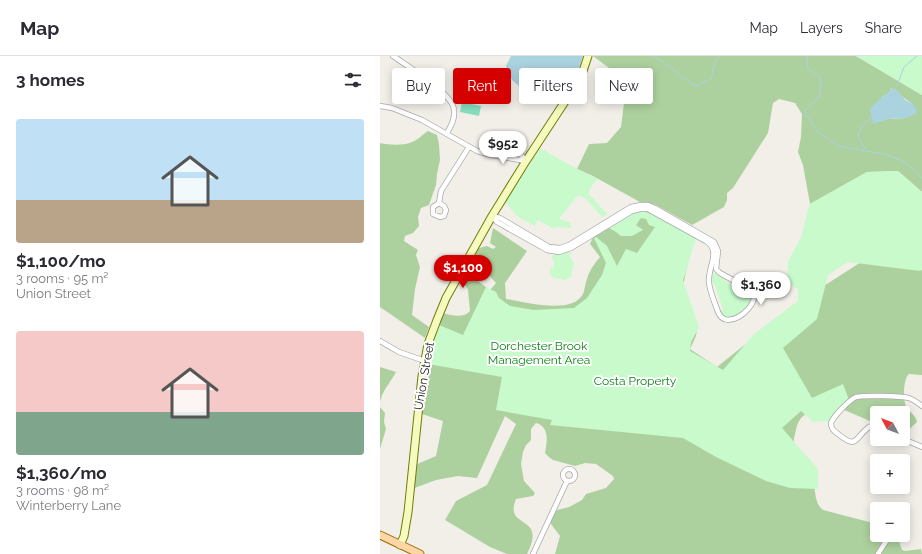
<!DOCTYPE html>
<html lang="en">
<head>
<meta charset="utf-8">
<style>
  :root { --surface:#fff; --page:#f2f2f3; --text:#2b2b33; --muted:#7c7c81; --line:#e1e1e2; --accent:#d40000 }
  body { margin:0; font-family:Raleway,sans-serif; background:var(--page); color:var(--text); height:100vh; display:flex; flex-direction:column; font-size:15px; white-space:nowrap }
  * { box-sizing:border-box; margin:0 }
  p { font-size:13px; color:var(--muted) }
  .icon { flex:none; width:22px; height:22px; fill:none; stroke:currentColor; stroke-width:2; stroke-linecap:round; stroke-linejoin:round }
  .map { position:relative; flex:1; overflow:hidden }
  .sheet { display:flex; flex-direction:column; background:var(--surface); width:380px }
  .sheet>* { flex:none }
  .guide { position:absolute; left:12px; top:12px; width:380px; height:36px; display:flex; gap:8px }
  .needle { width:26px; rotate:311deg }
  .buttons { position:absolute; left:490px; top:350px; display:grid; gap:8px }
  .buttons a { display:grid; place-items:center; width:40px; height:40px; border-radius:4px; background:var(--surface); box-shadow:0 2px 10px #0003; font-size:20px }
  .price { position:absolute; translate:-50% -34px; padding:0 9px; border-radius:14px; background:#fff; color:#222; font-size:13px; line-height:26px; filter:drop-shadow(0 1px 2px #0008) }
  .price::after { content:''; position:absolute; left:50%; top:24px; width:12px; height:9px; margin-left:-6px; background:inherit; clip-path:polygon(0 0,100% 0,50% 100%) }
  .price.on { background:var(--accent); color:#fff }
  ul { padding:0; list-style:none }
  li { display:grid; align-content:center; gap:8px; height:212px; padding:0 16px }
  li span { display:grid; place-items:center; height:124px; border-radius:4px; color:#555 }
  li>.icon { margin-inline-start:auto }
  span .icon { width:72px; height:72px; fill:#fffc; stroke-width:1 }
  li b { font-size:17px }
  h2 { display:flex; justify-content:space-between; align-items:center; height:48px; padding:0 16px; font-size:17px }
  .tag { padding:0 14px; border-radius:4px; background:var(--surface); box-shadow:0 2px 10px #0003; font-size:14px; line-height:36px }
  .tag.on { background:var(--accent); color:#fff }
  header { display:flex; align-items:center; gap:24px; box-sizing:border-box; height:56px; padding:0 20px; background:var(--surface); border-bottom:1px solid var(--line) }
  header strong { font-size:19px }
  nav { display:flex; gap:22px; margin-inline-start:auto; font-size:14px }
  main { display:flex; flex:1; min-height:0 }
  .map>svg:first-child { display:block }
  .forest { fill:#add19e; fill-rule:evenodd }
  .park { fill:#c8facc }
  .pitch { fill:#88e0be }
  .water { fill:#aad3df }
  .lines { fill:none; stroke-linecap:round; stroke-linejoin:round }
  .stream { stroke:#aad3df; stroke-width:1 }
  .street-casing { stroke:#a9a9a9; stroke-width:6 }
  .secondary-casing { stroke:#707d05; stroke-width:9 }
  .primary-casing { stroke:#a06b00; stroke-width:9 }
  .street { stroke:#fff; stroke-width:4.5 }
  .secondary { stroke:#f7fabf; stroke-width:7 }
  .primary { stroke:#fcd6a4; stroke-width:7 }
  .labels { text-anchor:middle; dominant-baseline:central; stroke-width:4; stroke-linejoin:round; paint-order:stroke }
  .park-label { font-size:12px; fill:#0c8416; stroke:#fff }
  .street-label { font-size:12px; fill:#222; stroke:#fff }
</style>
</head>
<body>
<header>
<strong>Map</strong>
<nav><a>Map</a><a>Layers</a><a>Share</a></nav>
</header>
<main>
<section class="sheet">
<h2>3 homes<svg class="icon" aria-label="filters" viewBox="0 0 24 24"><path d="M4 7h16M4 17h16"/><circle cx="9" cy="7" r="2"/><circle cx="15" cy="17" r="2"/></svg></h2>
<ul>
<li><span style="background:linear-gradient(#bfe0f5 65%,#b9a48a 0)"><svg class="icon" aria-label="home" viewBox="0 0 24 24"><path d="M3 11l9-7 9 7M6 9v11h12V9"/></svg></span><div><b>$1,100/mo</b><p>3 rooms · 95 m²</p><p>Union Street</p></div></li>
<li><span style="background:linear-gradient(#f6c9c9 65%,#7fa58c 0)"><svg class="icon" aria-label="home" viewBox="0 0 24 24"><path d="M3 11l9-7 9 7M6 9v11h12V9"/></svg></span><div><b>$1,360/mo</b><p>3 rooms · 98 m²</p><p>Winterberry Lane</p></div></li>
</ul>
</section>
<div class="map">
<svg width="542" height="498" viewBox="0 0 542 498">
  <rect width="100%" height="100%" fill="#f2efe9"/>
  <!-- forest -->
  <path class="forest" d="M213,0H476L542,39V136L518,115L487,116L430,148L423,109L418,96L421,81L422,58L415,47L399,43L393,47L388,77L353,132L347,137V144L344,151L312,169L274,148L260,146L211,119L197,113L209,88L227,87L241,71L245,39L233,15ZM511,32C520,37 525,44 533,48L525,62L508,63L493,67L502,41L509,37Z
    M48,75L57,79L59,88L60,104L57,118L56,129L49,149L41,152L38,161L39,170L33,177L25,180L24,185L38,194L36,199L40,211L35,233L32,259L49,271L45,282L0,251V87C9,89 23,90 32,86C38,84 43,78 48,75Z
    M268,155L312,188L303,230L317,273L316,280L310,293L337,311L414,249L542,167V319L529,318C523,323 523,344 526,350C529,356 536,359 537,366L523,379V357H497V368L462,353L428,357C421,360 417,367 416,374C410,393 418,398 427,414C429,418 432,421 433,425C436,435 434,447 443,454L497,468V479H517L522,494L525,495L541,493L542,498H175L180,480L171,468V460L177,454L189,451L202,444L206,438L226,432L234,423L233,420L216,408L205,407L195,410L173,404L170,402L165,397C167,386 170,371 156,367L151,373V384L146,389L143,396L141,408L144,425L155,437L153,440L136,443C123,474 168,457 147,498H127L110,491L65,464L76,445L107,429L136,368L125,360L97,422L78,420L56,424L32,433L35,409L56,400L63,365L39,357L40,321L62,257C71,259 83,263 90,255L88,234L83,224L87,217L110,234L116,227L105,215L89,203L95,193L107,190L113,193L116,191L110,187L113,172L147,195L125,227L126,243C145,246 192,259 203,238C205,233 205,228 207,223C209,215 215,207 220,201L210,188L213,181L233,168L248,165L260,157Z
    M0,311L16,316C10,327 2,335 0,346Z
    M0,351L5,357L4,366L6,373L0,393Z"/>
  <!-- park -->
  <path class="park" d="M476,0H542V39Z
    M160,92L197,113L218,123L213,128L208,137L227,158L222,161L206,143L198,139L179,163L190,166L192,172L175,171L174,173L158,164L155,170L138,161L125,146Z
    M518,115L542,136V214L540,215L468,206L448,219L437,263L403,292L432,342L463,328L469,344L449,365L433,366L421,355L402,372L438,413V433L410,432L386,425L336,401L303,382L170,369L172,364L116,354L122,321L48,308L50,297L59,269L83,279L106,231L116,236L119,242L130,250L154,254L194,252L207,242L222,219L226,207L214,182L216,181L227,190L237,210L246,193L257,197L275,171L269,169L266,163L261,162L256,169L263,174L252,180H241L236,176L229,172C238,167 247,159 257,156C270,152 304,175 317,182C310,195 309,211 303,224L319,271L311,286L310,295L343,314L374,278L418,245V233L406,226L409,203L421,182L428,153L430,148L487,116Z
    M188,196L192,197L189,199L194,207L192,214V220L185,224L174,222L170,218V211L173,213L174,205L171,201L174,198Z
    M335,217H338L346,223L344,224L361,233L365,232L371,236L373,244C365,256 359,260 345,262L339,255L343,254L335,229L331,225L332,220Z"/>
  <!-- pitch -->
  <path class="pitch" d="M82,46L101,50L99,60L80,56Z"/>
  <!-- water -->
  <path class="water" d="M131,0H203L197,17L182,25L174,46L167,48L155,44L132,24L126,10Z
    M511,32L520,37L525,44L533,48L537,54L536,58L525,62L508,63L493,68L490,53L502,41L509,37Z"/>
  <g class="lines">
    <!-- stream -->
    <path class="stream" d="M274,0C289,9 301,21 316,30L331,23L335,5L341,0
      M427,0L428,13L441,22L440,40L424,55L438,76L458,90L508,99L526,107L542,122
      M514,35L518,27L524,11L537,0
      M485,93L478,80L481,71L491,62"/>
    <!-- street casing -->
    <g class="street-casing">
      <path id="street" d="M13,0C27,10 73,37 74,54C75,63 71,70 67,77
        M0,50L12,52L42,64L97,95L111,99L146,105
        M105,97C114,94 134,93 142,100C143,101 144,103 146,105
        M59,147L64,150L66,154L64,160L60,161L53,158V151L59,147L61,135L89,91
        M261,149H268L275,152L334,186L338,195L336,213L340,217L369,233L373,238L374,242C372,255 346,275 338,256C335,247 330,236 329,227C327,212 342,195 326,185L268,153H260L252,155L191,192L179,196L167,194L117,166L112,160L120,162L169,191L180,192L189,189L251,151Z
        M0,285L19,296L45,305
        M497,372L492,370L489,371C474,382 478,394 458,378C454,375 451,373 451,367C453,361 469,344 476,341C484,339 521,340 529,342C534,344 538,347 542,350
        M523,383L542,391
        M183 419a6 6 0 1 1 12 0a6 6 0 1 1-12 0Z
        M153,498L187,425
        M498,498L510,479"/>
    </g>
    <!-- secondary casing -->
    <g class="secondary-casing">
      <path id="secondary" d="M20,489L24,480L28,456L42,320L48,288L57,264L66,242L112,160L146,105L201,21L208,0"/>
    </g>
    <!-- primary casing -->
    <g class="primary-casing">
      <path id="primary" d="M0,479L40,498"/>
    </g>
    <!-- street -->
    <use href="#street" class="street"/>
    <!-- secondary -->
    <use href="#secondary" class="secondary"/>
    <!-- primary -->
    <use href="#primary" class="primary"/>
  </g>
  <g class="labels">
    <!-- park labels -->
    <g class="park-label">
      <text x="159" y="290">Dorchester Brook<tspan x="159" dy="14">Management Area</tspan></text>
      <text x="255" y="325">Costa Property</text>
    </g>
    <!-- street labels -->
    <g class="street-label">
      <text transform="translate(44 320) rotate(-80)">Union Street</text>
    </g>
  </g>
</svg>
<div class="buttons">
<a><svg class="needle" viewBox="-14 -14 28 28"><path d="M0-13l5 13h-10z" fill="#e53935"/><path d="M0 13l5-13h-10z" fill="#7c7c81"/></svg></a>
<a>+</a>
<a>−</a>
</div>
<b class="price" style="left:123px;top:109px">$952</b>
<b class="price on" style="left:83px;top:233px">$1,100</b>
<b class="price" style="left:381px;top:250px">$1,360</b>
<div class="guide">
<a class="tag">Buy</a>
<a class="tag on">Rent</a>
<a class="tag">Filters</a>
<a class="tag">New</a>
</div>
</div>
</main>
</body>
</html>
